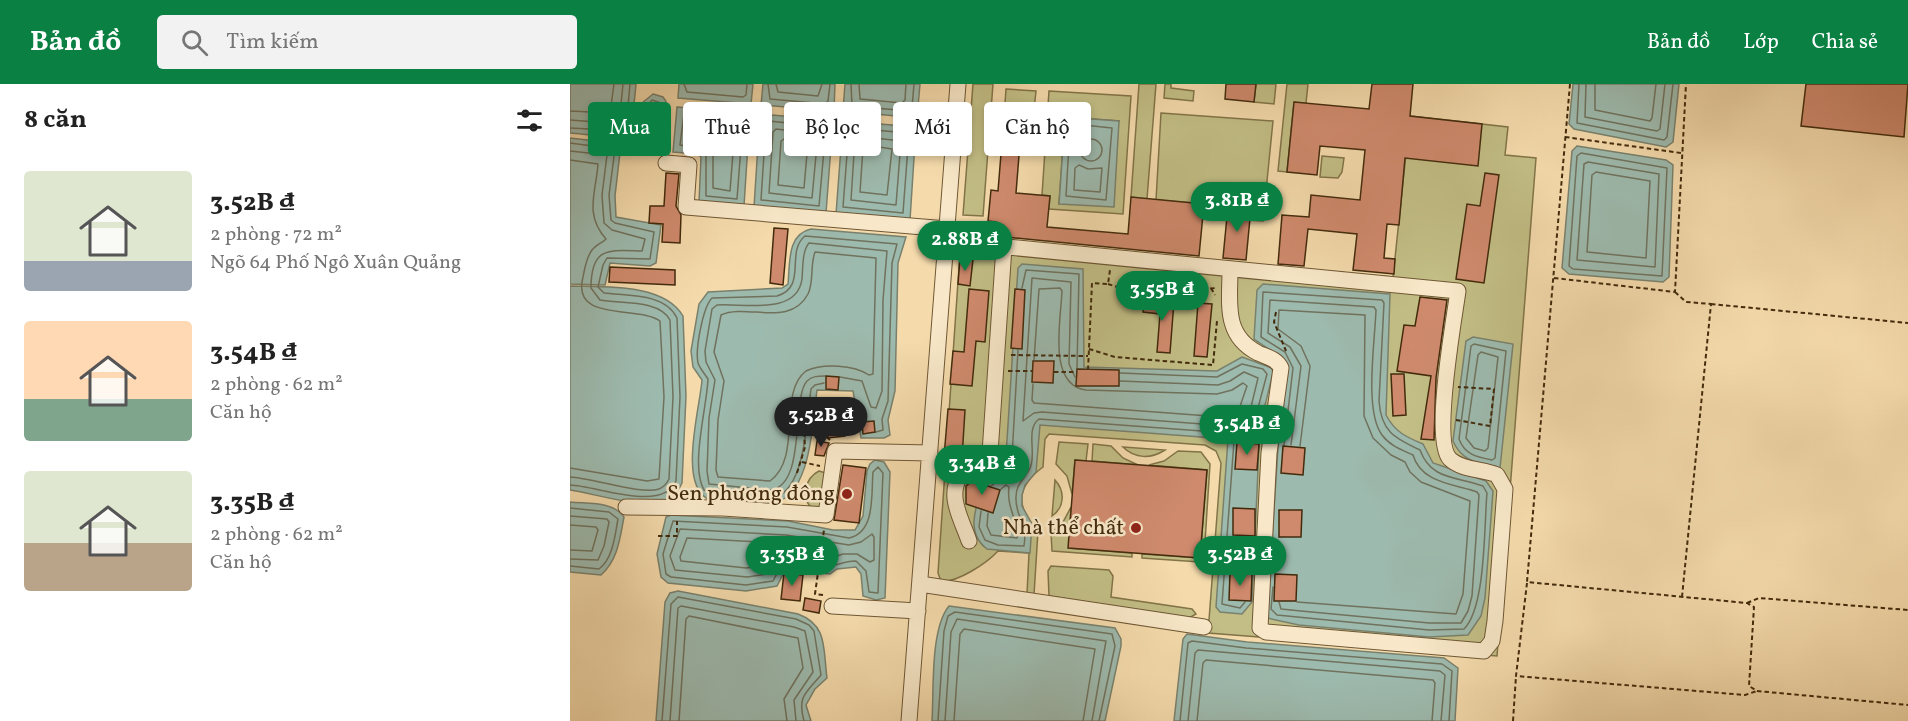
<!DOCTYPE html>
<html lang="vi">
<head>
<meta charset="utf-8">
<style>
  :root { --surface:#fff; --page:#f2f2f2; --text:#222; --muted:#767676; --accent:#0b8043 }
  body { margin:0; font-family:Vollkorn,serif; background:var(--page); color:var(--text); height:100vh; display:flex; flex-direction:column; font-size:22px; white-space:nowrap }
  * { box-sizing:border-box; margin:0 }
  p { font-size:20px; color:var(--muted) }
  .icon { flex:none; width:33px; height:33px; fill:none; stroke:currentColor; stroke-width:2; stroke-linecap:round; stroke-linejoin:round }
  .map { position:relative; flex:1; overflow:hidden }
  .sheet { display:flex; flex-direction:column; background:var(--surface); width:570px }
  .sheet>* { flex:none }
  .banner { position:absolute; left:18px; top:18px; width:570px; height:54px; display:flex; gap:12px }
  .price { position:absolute; translate:-50% -51px; padding:0 14px; border-radius:21px; background:var(--accent); color:#fff; font-size:20px; line-height:39px; filter:drop-shadow(0 2px 3px #0008) }
  .price::after { content:''; position:absolute; left:50%; top:36px; width:18px; height:14px; margin-left:-9px; background:inherit; clip-path:polygon(0 0,100% 0,50% 100%) }
  .price.on { background:#222; color:#fff }
  ul { padding:0; list-style:none }
  li { display:flex; align-items:center; gap:18px; height:150px; padding:0 24px }
  li span { display:grid; place-items:center; flex:none; width:168px; height:120px; border-radius:6px; color:#555 }
  li>.icon { margin-inline-start:auto }
  span .icon { width:72px; height:72px; fill:#fffc; stroke-width:1 }
  li b { font-size:26px }
  h2 { display:flex; justify-content:space-between; align-items:center; height:72px; padding:0 24px; font-size:26px }
  .pill { padding:0 21px; border-radius:6px; background:var(--surface); box-shadow:0 3px 9px #0003; font-size:21px; line-height:54px }
  .pill.on { background:var(--accent); color:#fff }
  header { display:flex; align-items:center; gap:36px; box-sizing:border-box; height:84px; padding:0 30px; background:var(--accent); color:#fff }
  header strong { font-size:28px }
  nav { display:flex; gap:33px; margin-inline-start:auto; font-size:21px }
  .search { width:420px; height:54px; background:var(--page); display:flex; align-items:center; gap:15px; box-sizing:border-box; padding:0 21px; border-radius:6px; color:var(--muted); font-size:22px }
  main { display:flex; flex:1; min-height:0 }
  .map>svg:first-child { display:block }
  .green { fill:#c2be85; stroke:#827448; stroke-width:1.5; fill-rule:evenodd }
  .water { fill:#9dbaae; stroke:#79816d; stroke-width:1.5 }
  .lines { fill:none; stroke-linecap:round; stroke-linejoin:round }
  .shore { stroke:#70725d; stroke-width:1.5 }
  .building { fill:#cf8a6d; stroke:#422b0c; stroke-width:1.5 }
  .minor-casing { stroke:#6f5734; stroke-width:17 }
  .path { stroke:#422b0c; stroke-width:2; stroke-dasharray:4.5 3; stroke-linecap:butt }
  .minor { stroke:#f8e8c9; stroke-width:15 }
  .poi-dot { fill:#8f2418; stroke:#f8e8c9; stroke-width:2 }
  .labels { text-anchor:middle; dominant-baseline:central; stroke-width:5; stroke-linejoin:round; paint-order:stroke }
  .poi-label { font-size:22px; fill:#422b0c; stroke:#f8e8c9; text-anchor:end }
</style>
</head>
<body>
<header>
<strong>Bản đồ</strong>
<div class="search"><svg class="icon" aria-label="search" viewBox="0 0 24 24"><circle cx="10" cy="10" r="6"/><path d="M15 15l6 6"/></svg>Tìm kiếm</div>
<nav><a>Bản đồ</a><a>Lớp</a><a>Chia sẻ</a></nav>
</header>
<main>
<section class="sheet">
<h2>8 căn<svg class="icon" aria-label="filters" viewBox="0 0 24 24"><path d="M4 7h16M4 17h16"/><circle cx="9" cy="7" r="2"/><circle cx="15" cy="17" r="2"/></svg></h2>
<ul>
<li><span style="background:linear-gradient(#dfe7d0 75%,#9aa5b1 0)"><svg class="icon" aria-label="home" viewBox="0 0 24 24"><path d="M3 11l9-7 9 7M6 9v11h12V9"/></svg></span><div><b>3.52B ₫</b><p>2 phòng · 72 m²</p><p>Ngõ 64 Phố Ngô Xuân Quảng</p></div></li>
<li><span style="background:linear-gradient(#ffd9b3 65%,#7fa58c 0)"><svg class="icon" aria-label="home" viewBox="0 0 24 24"><path d="M3 11l9-7 9 7M6 9v11h12V9"/></svg></span><div><b>3.54B ₫</b><p>2 phòng · 62 m²</p><p>Căn hộ</p></div></li>
<li><span style="background:linear-gradient(#dfe7d0 60%,#b9a48a 0)"><svg class="icon" aria-label="home" viewBox="0 0 24 24"><path d="M3 11l9-7 9 7M6 9v11h12V9"/></svg></span><div><b>3.35B ₫</b><p>2 phòng · 62 m²</p><p>Căn hộ</p></div></li>
</ul>
</section>
<div class="map">
<svg width="1338" height="637" viewBox="0 0 1338 637">
  <rect width="100%" height="100%" fill="#f5dbac"/>
  <filter id="stains"><feTurbulence type="fractalNoise" baseFrequency=".00333" numOctaves="4"/><feColorMatrix values="0 0 0 0 .2 0 0 0 0 .09 0 0 0 0 .02 0 0 0 .5 -.17"/></filter>
  <radialGradient id="worn" r=".72"><stop offset=".6" stop-color="#630" stop-opacity="0"/><stop offset="1" stop-color="#630" stop-opacity=".3"/></radialGradient>
  <!-- green -->
  <path class="green" d="M403,0H423L413,132L393,131Z
    M569,0H586L577,115L561,113Z
    M595,0H601V4L624,7L623,17L594,14Z
    M686,0H706L704,20L684,18Z
    M717,0H738L736,19L724,18L717,88L708,87Z
    M436,5L466,7L463,35L434,33Z
    M479,7L561,12L553,130L479,125L480,112L472,111ZM495,33L549,37L489,119Z
    M591,29L703,37L693,137L680,136L681,124L586,116Z
    M840,32L938,43L935,71L966,74L927,572L638,549L651,379L646,367L635,361L479,350L475,355L473,383C446,403 445,423 468,447L464,511L457,510L459,469L428,467C417,479 387,499 371,497L368,489L391,154L823,193Z
    M752,72L774,74L772,88L768,94L750,93Z
    M489,358L518,360L516,377L505,376L502,410L497,392L486,380Z
    M523,360L541,362L553,374L568,381L522,377Z
    M553,363L595,366C581,375 565,375 553,363Z
    M608,367L631,368L640,380L634,474L630,478L572,474V470L630,474L637,386L579,381L594,377Z
    M249,387L256,389L258,410L249,425H243C230,415 235,394 249,387Z
    M485,396C495,407 495,423 482,432Z
    M501,423L499,464L562,469V473L482,467L481,449L492,440Z
    M481,482L539,486L543,492L541,513L622,525L626,530L619,534L479,512L478,487Z"/>
  <!-- water -->
  <path class="water" d="M0,0H66C61,60 56,54 0,49Z
    M109,0H183L181,20L108,14Z
    M193,0H265L264,27L191,21Z
    M275,0H350L347,34L273,27Z
    M1003,0H1109L1103,58L1096,63L1004,45L999,40Z
    M83,10L93,13C101,22 98,42 94,53L84,56L75,53L71,43L72,19Z
    M107,23L180,29L174,122L129,118L131,73L128,70L103,68Z
    M190,30L263,36L256,129L184,123Z
    M495,33L549,37L544,123L489,120Z
    M273,37L346,43L340,136L266,130Z
    M0,54L51,60L45,112L46,133L91,141L86,179L80,182L40,179L35,201L0,200Z
    M1007,62L1096,76L1103,81L1099,193L1093,198L999,190L992,184L1002,67Z
    M241,145L336,153L328,179L325,307L318,336L320,351L314,354H291L283,307L247,306C243,336 241,418 200,419L138,415C108,400 130,324 132,296L123,283L121,267L129,220L138,208L212,204L218,200C220,179 217,150 241,145Z
    M452,180L513,185L514,283L647,287L672,273L702,284L703,289L690,341L682,518L672,530L650,528L646,523L658,355L470,341L466,388L455,401L452,411V422L462,440L460,469L417,465C394,448 407,420 414,398L426,392L436,372L448,184Z
    M693,200L820,210L816,331C825,348 836,353 853,360L863,379L916,397L923,407L915,514L911,532L898,551L859,553L729,541L697,534L709,349L710,273L684,255L687,206Z
    M0,202C34,203 94,199 113,232L116,312L112,399C108,407 103,416 93,418C69,424 26,410 0,406Z
    M903,253L943,260L930,384C908,379 892,378 883,357L896,257Z
    M305,376L314,378L320,388L315,514L306,516L293,512L291,490L286,483L267,485L260,490L220,486L214,488L207,502L176,507L98,499L91,493L87,470L96,433L101,431L218,437L263,446H285L293,432L297,387L300,380Z
    M0,418C18,420 43,417 54,433C50,454 48,476 31,491L0,488Z
    M108,507L228,530C258,541 253,565 257,594L245,605L236,621L241,637H86L95,518L100,509Z
    M379,522L545,544L551,555V562L535,637H362C364,606 360,545 379,522Z
    M617,550L677,558L874,574L888,584L885,637H604L613,555Z"/>
  <g class="lines">
    <!-- shore -->
    <path class="shore" d="M114,0L117,8L173,13L176,11L177,0
      M198,0L200,15L255,20L258,17L260,0
      M206,0L208,8L248,12L252,0
      M281,0L282,22L339,27L342,24L344,0
      M289,0L290,15L332,19L335,16L336,0
      M1009,0L1007,39L1094,56L1097,53L1103,0
      M1016,0L1015,33L1087,47L1090,45L1095,0
      M1025,0V26L1080,37L1082,34L1086,0
      M82,16L91,19L90,46L87,50L80,49C75,39 73,24 82,16Z
      M0,27L40,29L44,0
      M114,30L173,36L167,115L136,112V70L130,65L110,61Z
      M0,36L39,39L46,37L50,30L53,0
      M199,37L256,43L249,122L191,116L196,39Z
      M121,38L165,43L160,107L143,104V67L134,58L119,55Z
      M504,40L542,44L536,116L496,112L500,43Z
      M0,44L39,46L52,42L57,33L60,0
      M279,44L339,49L333,129L273,123Z
      M206,45L248,50L242,114L199,109L203,48Z
      M288,52L331,57L326,121L281,116L285,54Z
      M214,55L238,58L234,104L208,101L211,57Z
      M510 66a11 11 0 1 1 22 0a11 11 0 1 1-22 0Z
      M0,59L45,65L39,111L41,136L45,139L84,148L80,175L37,174L33,181L28,203L34,209C58,212 95,209 107,234L110,313L106,397C92,429 28,402 0,401
      M297,61L322,65L317,111L290,108L293,64Z
      M0,67L37,71L32,111L34,139L42,146L75,155L72,167C39,166 21,162 21,204L30,216C50,220 89,215 100,236L103,313L99,395C97,399 94,403 89,405C72,411 22,394 0,393
      M1011,69L1097,84L1092,192L1003,185L999,182L1007,72Z
      M0,76L28,80C26,109 14,130 36,155C32,159 26,161 22,166C16,174 15,184 13,193C1,239 68,221 90,237L94,313L89,395L77,397L0,384
      M1018,78L1089,90L1085,183L1007,176L1014,80Z
      M509,81L518,85L532,84L530,108L504,106L505,84Z
      M1026,88L1080,97L1076,174L1017,168L1022,91Z
      M245,168L306,174L303,290L299,291C284,281 253,279 236,287C207,309 233,373 200,397L148,393L146,386L148,336L154,297L144,268L151,231C177,219 220,244 238,210C244,198 240,181 245,168Z
      M452,204L456,186L509,190L507,284
      M904,260L936,267L925,374L922,376C907,373 895,371 889,355L901,262Z
      M911,268L928,273L918,364L915,367L904,364L896,354L908,271Z
      M550,289L647,293L672,280L693,285L697,290L684,339L683,358
      M255,292C248,292 242,292 237,297C221,314 237,402 200,406L139,400L137,387L139,334L145,296L136,278L135,267L142,225L147,221C173,219 227,232 232,195C233,184 232,167 239,159L317,167L313,216L312,307L306,324L301,323L292,297L270,293
      M505,293L499,280L501,198L462,194L453,337L464,329L472,328L659,342L674,352L688,294L674,288L660,297L648,301L550,297
      M254,299L245,301L241,305C237,331 236,403 206,413C193,418 156,410 141,409L134,406C120,382 137,323 138,295C135,290 130,285 128,279C125,265 133,223 142,214L207,212C238,203 215,168 235,152L327,160L322,179L318,317L312,335L313,346L306,348
      M463,300L462,316L464,319L666,334L677,302L673,299L662,306L647,310L516,306C477,301 491,236 492,207L490,204L469,205L464,276
      M308,383L313,389L308,509L299,508L296,487L286,477C274,477 268,481 258,483C242,487 225,476 210,484L203,497L176,501L101,493L96,490L93,470L103,437L217,443L279,454C306,448 301,410 303,388Z
      M421,402L431,395L442,373L448,266
      M0,424L39,428L48,435C45,451 43,475 29,485L0,482
      M411,427L409,443L415,456L428,461L454,462C458,437 445,434 446,413C446,399 455,395 460,384C467,371 455,345 469,335L659,349L664,357L652,520L670,524L675,518
      M418,429L417,442L421,451L447,454C450,439 436,425 439,403L436,401L431,405
      M0,432L37,435L39,438L34,462L28,476L0,475
      M0,441L26,443L28,446L22,467L0,466
      M110,445L216,451L279,461L291,458L302,450L304,453V476L300,478L287,470H273L255,476L219,473L205,477L197,490L177,493L105,486L100,472Z
      M117,454L210,459L213,463L198,472L191,482L176,484L111,477L110,473Z
      M703,503L701,525L707,531L859,546L894,545C916,523 914,442 917,409L913,402C885,392 861,396 850,366C824,354 811,347 809,317L814,219L812,216L693,208L691,253L715,268L723,284L714,361
      M709,518L711,525L731,527L859,539H891L898,527L902,512L909,411L907,408C884,400 851,399 843,371C832,366 820,362 812,351C794,327 805,257 806,226L804,223L700,216L698,249L720,263L731,282L721,361
      M727,518L886,530L893,510L900,417L851,398L840,388L835,378L821,371L803,354L794,332L795,231L709,226L708,245L731,262L740,282L730,362
      M92,637L101,520L108,513L226,535L239,541L244,547L251,591C236,609 227,612 234,637
      M100,637L108,524L111,522L224,543L235,547L243,588L224,616L226,637
      M109,637L116,535L119,532L228,554L233,584L214,615L217,637
      M368,637L374,547L378,532L385,528L542,550L545,562L529,637
      M375,637L381,548L387,535L536,557L522,637
      M384,637L390,550L394,545L525,565L513,637
      M610,637L618,559L622,557L676,564L872,580L882,587L879,637
      M618,637L625,569L628,566L870,587L875,591L871,637
      M627,637L633,579L636,576L863,596L865,599L862,637"/>
  </g>
  <!-- building -->
  <path class="building" d="M656,0H686L684,18L655,15Z
    M802,0H843L840,32L912,40L908,82L835,74L829,141L817,140L814,174L825,175L824,190L783,186L787,150L738,145L734,182L708,180L712,131L739,133L741,111L790,116L795,66L750,62L747,91L717,88L724,18L799,25Z
    M1236,0H1338L1334,53L1231,42Z
    M434,33L452,34L446,109L480,112L477,143L558,150L561,113L634,120L629,172L425,152L426,138L418,137L421,106L428,107Z
    M96,89L109,90L106,122L111,131L110,159L92,158L93,140L79,139L80,122H94Z
    M915,89L929,91L914,199L886,195L897,120L910,122Z
    M658,122L681,124L676,176L653,174Z
    M204,144L218,145L213,201L200,199Z
    M390,174L403,175L400,202L388,200Z
    M40,183L105,186V201L39,198Z
    M399,205L419,207L415,258L406,257L402,302L380,300L383,267L394,268Z
    M445,205L455,206L452,265L441,264Z
    M850,213L877,216L866,294L864,356L851,355L861,292L827,287L834,241L845,242Z
    M574,216L604,217L600,269L587,268L590,230L573,228Z
    M628,219L642,220L637,273L624,272Z
    M463,277H484L483,299L462,298Z
    M507,285L549,286V302H506Z
    M821,290H834L836,331L823,332Z
    M256,292L269,293L268,306L256,305Z
    M378,325L395,326L392,374L374,373Z
    M272,329L285,338L275,352L258,354L257,337L263,330Z
    M304,337L305,348L293,350L292,338Z
    M247,357L259,359L254,372L245,371Z
    M667,358L689,360L687,386L665,385Z
    M713,362L735,364L733,391L711,389Z
    M505,376L637,386L630,474L498,464Z
    M273,381L296,384L289,439L264,436Z
    M402,397L430,406L423,429L396,420V402Z
    M663,424L685,425V452L663,451Z
    M709,426H732L731,453H709Z
    M214,489L233,491L230,517L211,515Z
    M660,489L682,490L681,517L659,516Z
    M705,490L727,491L726,517H704Z
    M235,514L251,517L249,529L233,526Z"/>
  <g class="lines">
    <!-- minor casing -->
    <g class="minor-casing">
      <path id="minor" d="M96,79L119,81L116,123L377,145
        M376,157L888,207C884,236 862,357 880,375C891,386 913,385 927,391L935,405L925,537L922,557L914,567L696,548L690,544L699,369L711,284C707,275 697,273 688,269C653,251 660,219 660,185
        M56,423L153,424L256,431L265,367L360,369
        M399,457C392,436 376,411 391,391L414,381L420,369L434,163
        M350,500L634,543
        M262,522L348,527
        M339,637L388,0"/>
    </g>
    <!-- path -->
    <path class="path" d="M1000,0L957,498L1177,519L1184,523L1179,602L1187,607L1338,621
      M995,53L1111,69
      M984,194L1105,208L1116,0
      M538,200L566,209L586,202L624,206L646,204
      M641,204L645,211
      M1105,208L1116,218L1141,220L1112,513
      M1141,220L1338,239
      M706,228L704,238L716,267
      M519,265L545,273L643,281L647,237
      M441,271L518,272
      M518,286L522,199L538,200L540,186
      M438,287H463
      M484,288H507
      M886,336L920,342L924,305L888,303
      M236,349H252L260,356
      M232,378L250,382
      M227,389L235,363L233,334
      M88,452H107V437
      M957,499L946,592L1175,611L1187,607
      M253,511L245,510L254,446
      M1177,519L1189,514L1338,526
      M943,637L946,592"/>
    <!-- minor -->
    <use href="#minor" class="minor"/>
  </g>
  <!-- markers -->
  <g class="poi-dot">
    <circle cx="277" cy="410" r="6"/>
    <circle cx="566" cy="444" r="6"/>
  </g>
  <g class="labels">
    <!-- poi labels -->
    <g class="poi-label">
      <text x="265" y="410">Sen phương đông</text>
      <text x="554" y="444">Nhà thể chất</text>
    </g>
  </g>
  <rect width="100%" height="100%" filter="url(#stains)"/>
  <rect width="100%" height="100%" fill="url(#worn)"/>
</svg>
<b class="price" style="left:667px;top:149px">3.81B ₫</b>
<b class="price" style="left:395px;top:188px">2.88B ₫</b>
<b class="price" style="left:592px;top:238px">3.55B ₫</b>
<b class="price on" style="left:251px;top:364px">3.52B ₫</b>
<b class="price" style="left:677px;top:372px">3.54B ₫</b>
<b class="price" style="left:412px;top:412px">3.34B ₫</b>
<b class="price" style="left:222px;top:503px">3.35B ₫</b>
<b class="price" style="left:670px;top:503px">3.52B ₫</b>
<div class="banner">
<a class="pill on">Mua</a>
<a class="pill">Thuê</a>
<a class="pill">Bộ lọc</a>
<a class="pill">Mới</a>
<a class="pill">Căn hộ</a>
</div>
</div>
</main>
</body>
</html>
